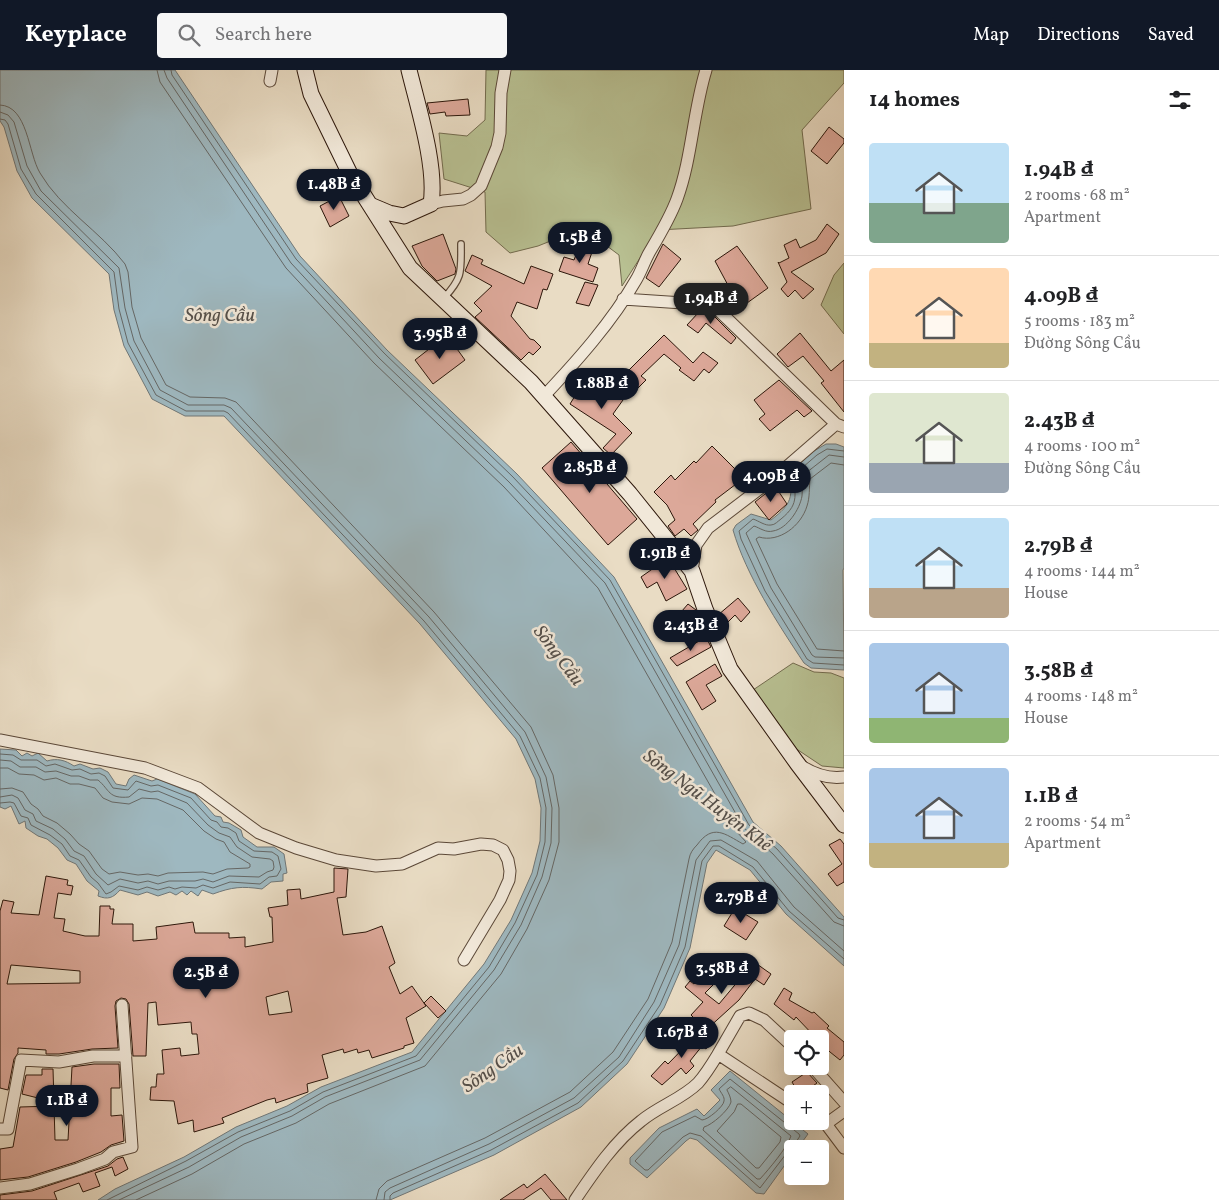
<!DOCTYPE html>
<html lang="en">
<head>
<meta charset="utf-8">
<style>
  :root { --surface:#fff; --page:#f6f6f6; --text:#202124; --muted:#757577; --line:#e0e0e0; --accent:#111827 }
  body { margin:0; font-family:Vollkorn,serif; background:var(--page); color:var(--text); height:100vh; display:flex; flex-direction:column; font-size:19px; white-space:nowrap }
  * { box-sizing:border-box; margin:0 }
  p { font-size:16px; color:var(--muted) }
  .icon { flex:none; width:28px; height:28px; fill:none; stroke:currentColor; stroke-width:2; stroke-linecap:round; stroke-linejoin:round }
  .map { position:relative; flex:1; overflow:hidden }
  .side { display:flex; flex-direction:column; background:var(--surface); width:375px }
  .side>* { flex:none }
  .controls { position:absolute; left:784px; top:960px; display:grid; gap:10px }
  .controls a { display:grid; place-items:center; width:45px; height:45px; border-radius:5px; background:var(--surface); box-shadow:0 5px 20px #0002; font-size:25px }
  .price { position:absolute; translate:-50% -42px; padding:0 11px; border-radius:18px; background:var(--accent); color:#fff; font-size:16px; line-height:32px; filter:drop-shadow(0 1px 2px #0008) }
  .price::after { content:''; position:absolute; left:50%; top:30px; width:15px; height:11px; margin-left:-8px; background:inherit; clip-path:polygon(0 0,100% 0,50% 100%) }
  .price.on { background:#222; color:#fff }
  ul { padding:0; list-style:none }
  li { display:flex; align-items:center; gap:15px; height:125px; padding:0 25px }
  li+li { border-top:1px solid var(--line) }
  li span { display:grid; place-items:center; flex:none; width:140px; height:100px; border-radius:5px; color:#555 }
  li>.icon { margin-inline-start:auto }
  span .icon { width:60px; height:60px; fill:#fffc; stroke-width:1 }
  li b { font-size:21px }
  h2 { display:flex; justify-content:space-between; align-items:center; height:60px; padding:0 25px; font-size:21px }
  header { display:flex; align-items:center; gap:30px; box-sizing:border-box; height:70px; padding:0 25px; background:var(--accent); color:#fff }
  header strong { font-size:24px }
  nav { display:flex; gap:28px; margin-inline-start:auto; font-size:18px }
  .search { width:350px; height:45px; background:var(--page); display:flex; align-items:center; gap:12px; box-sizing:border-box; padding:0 18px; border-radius:5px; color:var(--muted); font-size:19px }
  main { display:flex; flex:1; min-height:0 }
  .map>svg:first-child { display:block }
  .green { fill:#b8c092; stroke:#726b4e }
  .water { fill:#9eb8c0; stroke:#707777 }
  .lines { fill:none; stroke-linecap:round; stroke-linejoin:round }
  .shore { stroke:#656765; stroke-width:1 }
  .building { fill:#dca899; stroke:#2c160a; fill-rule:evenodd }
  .lane-casing { stroke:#5b4838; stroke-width:8 }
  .street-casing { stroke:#5b4838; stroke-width:13 }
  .secondary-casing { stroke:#2c160a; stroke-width:17 }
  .lane { stroke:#f1e8d9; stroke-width:5.5 }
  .street { stroke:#f1e8d9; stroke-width:11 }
  .secondary { stroke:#f1e8d9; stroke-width:15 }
  .labels { text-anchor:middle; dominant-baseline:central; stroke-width:5; stroke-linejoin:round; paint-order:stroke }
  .water-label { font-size:19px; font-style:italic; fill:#544f4a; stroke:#f1e8d9 }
</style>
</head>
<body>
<header>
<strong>Keyplace</strong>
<div class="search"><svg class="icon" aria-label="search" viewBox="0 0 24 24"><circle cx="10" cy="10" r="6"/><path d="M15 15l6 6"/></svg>Search here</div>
<nav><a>Map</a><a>Directions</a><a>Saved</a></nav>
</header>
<main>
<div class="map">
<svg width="844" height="1130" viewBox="0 0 844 1130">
  <rect width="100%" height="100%" fill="#e9dcc4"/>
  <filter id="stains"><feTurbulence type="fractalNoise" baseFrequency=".004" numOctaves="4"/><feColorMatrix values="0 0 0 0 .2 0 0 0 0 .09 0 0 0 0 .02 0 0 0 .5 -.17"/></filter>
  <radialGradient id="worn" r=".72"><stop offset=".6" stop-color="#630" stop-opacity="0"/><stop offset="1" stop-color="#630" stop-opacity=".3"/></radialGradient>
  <!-- green -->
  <path class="green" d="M486,0H844V13L802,60L811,139L733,156L658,160L622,216L619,185L583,158L538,176L510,183L486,162L485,122L444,109L439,63L467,66L485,50Z
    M844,193V264L821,235L834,205Z
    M793,593L814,602L831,603L844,608V698L822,696L795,678L753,620Z"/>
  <!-- water -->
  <path class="water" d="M0,0H175L300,186L387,280L517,404L614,507L753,752L781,776L844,847V896L786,844L750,800L716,780L707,793L690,878L664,938L627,994L581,1037L494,1085L390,1130H98L115,1119L184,1087L236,1057L287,1036L321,1017L412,982L484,894L511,850L532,803L540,771L541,738L535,709L516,669L420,554L224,346H185L152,329L124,276L114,240L109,204L32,128L17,101L4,57L0,51Z
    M826,374H836L844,377V498L843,500L844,600L811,598L804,593C778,554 746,505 733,460L736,455L751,444L771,450C793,433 792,428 790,401L814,381Z
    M0,679L16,680L22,686L27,683L32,686L38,683L47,691C57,688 65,690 74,696L80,694L93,699L100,698L108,702L116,714L126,716L129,709L134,705L152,711L157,709L195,724L215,746L221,747L223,752L229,753L241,760L243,767L257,777H274L284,784L287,803L283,804V811L271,812L262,819C242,816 232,817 213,824L202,820L198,826L191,821L187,825L182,821L176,825L170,822L158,826L147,822L138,825L120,820C113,828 108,830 98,826L99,821L87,811L76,794L67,790L58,778L47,769L38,766L26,758L25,751L19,754L11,736L5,739L0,737Z
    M730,1001L808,1064L797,1079H792V1085L764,1124L756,1123L697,1070L690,1068L686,1071L647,1108L630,1094V1088L659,1058L697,1039L704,1046L720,1030L711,1020Z"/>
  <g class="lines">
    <!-- shore -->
    <path class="shore" d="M157,0L160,12L286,198L374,293L504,417L598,518L736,761L746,772L743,774C725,764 713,753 697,775C693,779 690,783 689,789L672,872L648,929L613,982L570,1022L485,1068L387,1111L379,1119L376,1130
      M164,0L167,8L291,193L379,288L509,412L605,513L744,758L773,784L834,852L844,856
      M171,0L172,5L296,189L384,283L513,407L610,510L749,755L777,779L838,848L844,850
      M0,35C28,36 28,83 40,103C61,139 100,161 125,194L128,202L132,237L141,268L166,315L190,327L225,328L236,332L434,542L531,657L553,705L559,738V772L549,810L527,859L501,904L425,996L329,1034L296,1053L244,1074L192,1104L136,1130
      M0,42L8,45L14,52L27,96L41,121L119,198L125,238L134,271L160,320L188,335H224L231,338L429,547L525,662L546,707L552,738L551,773L542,807L521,855L494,900L420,990L325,1027L292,1046L241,1067L189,1097L119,1130
      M0,49L5,50L8,54L21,99L36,124L114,202L119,239L128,273L156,325L186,341H224L228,343L424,551L520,666L540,708L546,738L545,772L537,805L515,853L489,897L416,986L323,1022L290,1041L238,1062L186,1091L107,1130
      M844,381L827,379L817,385L796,403C792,424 802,432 781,449C778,451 775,455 771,455C765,456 759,451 753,449L739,461L741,469L765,521L807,589L813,593L844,595
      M844,387L829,385L802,406C801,412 803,419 802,426C800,439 787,459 773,461C766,463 760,458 754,456L746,463L771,518L812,585L815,587L844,588
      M844,395L831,393L810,409C809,418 810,427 807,436C801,456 779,473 759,467L756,469L777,514L817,579L844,581
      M0,684L13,685L21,690H37L46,696L55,694L72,700L80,699L91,704L99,703L105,706L113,718L128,720L136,711L151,716L158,715L191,728L211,750L217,752L221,757L228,758L236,763L239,771L254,781L272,782L278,786L281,799L277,806L269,807L260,814L230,812L213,818L203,815L196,818L182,817L175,819L169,817L158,820L147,817L138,820L119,816L111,822L106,824L98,813L91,807L79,790L70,786L62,774L50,765L31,755L28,748L21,746L14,733L10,732L0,733
      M0,690L11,691L20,697H36L45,702L56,701L71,706H79L90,710H98C110,720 108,729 129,727L139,719L151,722L158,721L187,733L208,755L219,763L230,767L237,777L252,787L270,789L273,791L274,797L273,800L267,802L259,807L229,806L213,812L203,809L195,811H169L158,814L148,811L138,813L120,809L108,815L96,804L84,786L74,781L65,769L53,759L36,751L33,744L25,740L18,728L12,725L0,727
      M0,698H8L19,704L34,705L44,710L56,708L70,714H79L95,718L103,728L112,732L129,734L142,728L157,729L183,740L204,761L216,769L224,772L230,782L250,794V797L248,798L227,799L213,804L203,802L168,803L158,806L148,804L138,805L120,802L109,804L102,799L89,781L79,774L70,764L57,753L43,746L38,739L31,734L23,722L12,718L0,719
      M731,1017L791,1066C787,1078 769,1099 760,1109H757L703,1060L704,1057C712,1055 729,1040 731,1032C731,1028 729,1024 727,1020Z
      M738,1034H741L781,1067L780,1072L759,1098H756L717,1061L734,1042Z
      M792,1082L786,1084L760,1118L701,1066L690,1063L683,1067L648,1100H645L635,1091L662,1062L695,1046L702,1050C708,1050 724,1036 724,1031C725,1027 721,1023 719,1019L730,1009L799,1064L800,1066L794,1075L793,1079
      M384,1130L385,1122L390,1118L489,1074L574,1028L619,987L654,932L679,875L696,790L710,771L721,770L757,791L794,837L844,881
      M390,1130V1126L393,1123L491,1080L578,1033L623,991L660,935L685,877L702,791L713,776H719L753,797L789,841L844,889"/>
  </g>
  <!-- building -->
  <path class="building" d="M468,29L470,45L446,46L445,42L430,44L427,33Z
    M829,57L844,69V73L827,94L811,81Z
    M339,126L349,146L330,157L320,136Z
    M827,154L839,164L826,183L791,202L814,219L803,229L795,220L788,227L781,219L787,212L778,192L779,193L789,188L784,175L796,169L800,178L816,170Z
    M443,164L456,199L455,204L437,211L422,196L412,176Z
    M581,172L594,176L588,194L598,198L593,212L559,201L564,187L574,190Z
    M663,174L681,189L659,217L646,208Z
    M737,176L768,218L733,243L721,225L730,219L715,191Z
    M472,185L483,190L481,194L524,214L531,196L553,204L547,220L543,219L537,239L517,232L511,246L530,269L534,270L541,277L533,285L529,282L521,290L475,247L482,241L474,233L492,216L465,201Z
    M585,212L598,215L589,236L576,233Z
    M699,242H710L736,268L731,274L706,253L698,263L687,255Z
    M800,263L831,301L844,290V342L821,313L824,311L803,286L788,297L777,284Z
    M447,265L465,290L433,314L415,290Z
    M664,265L693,293L703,282L718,293L709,303L704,299L694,311L679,300L681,298L664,284L641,306L646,310L633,323L620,309Z
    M588,305L623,330L613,344L632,363L611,385L603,378L616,364L570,334Z
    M779,310L812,341L804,347L797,340L770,361L759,349L765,344L754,330Z
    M571,372L637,449L608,475L542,398Z
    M712,376L744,408L715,430L716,432L693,454L698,460L691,466L684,459L675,466L668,456L675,450L667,435L654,422L671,405L675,410L694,391L696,393Z
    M775,416L787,434L769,450L755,432Z
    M668,488L687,519L666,531L657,512L647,518L641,507Z
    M738,528L750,542L741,552L735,545L724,556L718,545Z
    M688,534L696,540L697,544L685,558L675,549Z
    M706,567L711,577L677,596L670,588Z
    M715,594L722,606L706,615L716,631L702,640L686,612Z
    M840,769L844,774V812L837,816L828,804L842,794L829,775Z
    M334,798L348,799L346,827L337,828L343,865L366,862L382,856L395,893L389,897L400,924L412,916L426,936L406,948L414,973L404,976V978L372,988L369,980L358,983L357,979L344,983L343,979L322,985L328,1008L307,1014L308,1022L276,1033L275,1028L267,1030L222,1048L224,1053L194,1062L193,1050L178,1054L174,1031L150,1030L151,1017H156L157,1004H164L162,980L180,978L181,986L199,984L197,964H192L191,952L158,955L156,932L148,933L146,986H133L129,934L126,929L121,928L116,931L115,936L118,978L92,979L59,984H46V980L18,978V983L14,989L8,1020L0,1018V841L3,830L14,832L11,843L39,845L46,806L68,810L67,815L73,816L71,825L58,823L54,848L65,849L63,861L85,866H99L100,836H110V839H114L112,854H133V871L157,869L156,857L193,852L195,863H229V868L245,867V877L273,872L272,847H270L268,838L288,835L287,820L300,819L301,829L334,822ZM11,895L80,901V913L7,914ZM288,921L292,942L269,945L266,927Z
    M735,838L758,852L746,870L724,856Z
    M754,892L771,904L764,915L755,909L739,930L706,960L691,945L703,932L685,917L690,911L694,914L705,901L716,912L705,923L719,934Z
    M784,918L792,923L789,930L812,943L814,942L829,956L827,958L844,972V985L840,990L830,982L820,972V969H817L796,947L794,950L774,934Z
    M431,926L446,941L438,948L424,933Z
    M701,960L712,969L706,979L702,976L690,991L694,996L686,1004L681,998L662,1015L651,1006L665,991L668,994Z
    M94,994H119L120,1018H111V1046L122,1045L124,1071L111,1075L101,1082L76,1092L28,1107L0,1110V1079L13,1077L20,1037L54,1036L55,1070H68L72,997Z
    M42,999H53L54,1032L22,1024L26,1005H42Z
    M807,1002L817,1013L802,1024H799L792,1012Z
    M123,1087L128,1099L115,1106L112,1097L95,1103L100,1116L83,1122L79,1113L54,1122L57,1130H0V1125L32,1121L108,1096L117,1089Z
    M545,1104L567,1130H551L541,1118L523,1130H500L524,1114L527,1118Z"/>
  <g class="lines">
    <!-- lane casing -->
    <g class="lane-casing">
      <path id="lane" d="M444,228C463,207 461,202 461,174"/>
    </g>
    <!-- street casing -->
    <g class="street-casing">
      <path id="street" d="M270,11L272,0
        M431,134L443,131L463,129L471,125L481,116L497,77L500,63L501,23L505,0
        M623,229L713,235L836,354
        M544,326C576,292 612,252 636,210C641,202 644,192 649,183C659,166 670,148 677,129C692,88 693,42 706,0
        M692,501L696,475L708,458L775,407L836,354L844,357
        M0,670L145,698L198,718L259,763L296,778L336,790L376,796L402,794L438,778L454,779L481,774L493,775L503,780L508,790L510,801L509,810L500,830L464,890
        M803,697C816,705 829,709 844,707
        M718,984L740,946L749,943L764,950L792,976
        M812,996L844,1032
        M820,1050L826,1054L844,1041
        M826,1054L844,1078
        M0,1059H8L21,990L59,992L93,986H126
        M0,1118L30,1114L78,1099L105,1089L113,1082L132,1077L122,935
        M575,1130C594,1102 614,1072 641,1051C659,1036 682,1029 698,1013C706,1004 712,994 718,984L792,1033"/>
    </g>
    <!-- secondary casing -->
    <g class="secondary-casing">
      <path id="secondary" d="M305,0L311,24L349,102L410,198L531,312L630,424L692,501L705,539L730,599L797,693L844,755
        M370,135L389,143L404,146L431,134C437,97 418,37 409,0"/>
    </g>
    <!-- lane -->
    <use href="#lane" class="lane"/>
    <!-- street -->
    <use href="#street" class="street"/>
    <!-- secondary -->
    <use href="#secondary" class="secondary"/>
  </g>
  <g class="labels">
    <!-- water labels -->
    <g class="water-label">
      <text x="220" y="246">Sông Cầu</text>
      <text transform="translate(558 586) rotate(53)">Sông Cầu</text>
      <text transform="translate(707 731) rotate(37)">Sông Ngũ Huyện Khê</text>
      <text transform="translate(493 999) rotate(-35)">Sông Cầu</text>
    </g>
  </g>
  <rect width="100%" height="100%" filter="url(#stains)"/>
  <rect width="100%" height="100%" fill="url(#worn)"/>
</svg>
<div class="controls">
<a><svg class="icon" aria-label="locate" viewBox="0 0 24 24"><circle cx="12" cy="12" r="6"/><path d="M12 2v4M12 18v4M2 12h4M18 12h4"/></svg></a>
<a>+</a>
<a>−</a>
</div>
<b class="price" style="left:334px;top:141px">1.48B ₫</b>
<b class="price" style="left:580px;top:194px">1.5B ₫</b>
<b class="price on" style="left:711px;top:255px">1.94B ₫</b>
<b class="price" style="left:440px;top:290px">3.95B ₫</b>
<b class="price" style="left:602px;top:340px">1.88B ₫</b>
<b class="price" style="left:590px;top:424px">2.85B ₫</b>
<b class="price" style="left:771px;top:433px">4.09B ₫</b>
<b class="price" style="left:665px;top:510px">1.91B ₫</b>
<b class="price" style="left:691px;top:582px">2.43B ₫</b>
<b class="price" style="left:741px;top:854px">2.79B ₫</b>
<b class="price" style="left:722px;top:925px">3.58B ₫</b>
<b class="price" style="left:206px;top:929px">2.5B ₫</b>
<b class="price" style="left:682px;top:989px">1.67B ₫</b>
<b class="price" style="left:67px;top:1057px">1.1B ₫</b>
</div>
<section class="side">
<h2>14 homes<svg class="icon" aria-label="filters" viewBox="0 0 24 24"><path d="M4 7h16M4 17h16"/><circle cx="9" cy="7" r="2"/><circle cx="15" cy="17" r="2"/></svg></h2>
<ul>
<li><span style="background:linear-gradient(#bfe0f5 60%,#7fa58c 0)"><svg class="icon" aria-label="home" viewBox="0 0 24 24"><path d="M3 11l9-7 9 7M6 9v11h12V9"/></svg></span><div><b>1.94B ₫</b><p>2 rooms · 68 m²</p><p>Apartment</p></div></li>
<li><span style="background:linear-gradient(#ffd9b3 75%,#c2b280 0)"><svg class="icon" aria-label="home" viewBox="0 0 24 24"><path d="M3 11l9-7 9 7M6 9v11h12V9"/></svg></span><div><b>4.09B ₫</b><p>5 rooms · 183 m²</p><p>Đường Sông Cầu</p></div></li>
<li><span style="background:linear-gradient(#dfe7d0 70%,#9aa5b1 0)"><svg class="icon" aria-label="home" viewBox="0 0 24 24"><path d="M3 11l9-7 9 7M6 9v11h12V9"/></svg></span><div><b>2.43B ₫</b><p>4 rooms · 100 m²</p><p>Đường Sông Cầu</p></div></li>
<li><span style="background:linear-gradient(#bfe0f5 70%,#b9a48a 0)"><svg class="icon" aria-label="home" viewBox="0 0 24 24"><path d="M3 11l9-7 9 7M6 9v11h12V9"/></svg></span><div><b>2.79B ₫</b><p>4 rooms · 144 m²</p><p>House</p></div></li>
<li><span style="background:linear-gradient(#a9c7e8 75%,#8fb573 0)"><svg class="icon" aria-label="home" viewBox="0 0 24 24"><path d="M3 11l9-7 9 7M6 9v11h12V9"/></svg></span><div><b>3.58B ₫</b><p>4 rooms · 148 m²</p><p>House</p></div></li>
<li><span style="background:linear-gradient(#a9c7e8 75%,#c2b280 0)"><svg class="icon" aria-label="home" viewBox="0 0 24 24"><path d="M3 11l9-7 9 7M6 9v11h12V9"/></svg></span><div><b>1.1B ₫</b><p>2 rooms · 54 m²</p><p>Apartment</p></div></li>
</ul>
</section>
</main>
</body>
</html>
